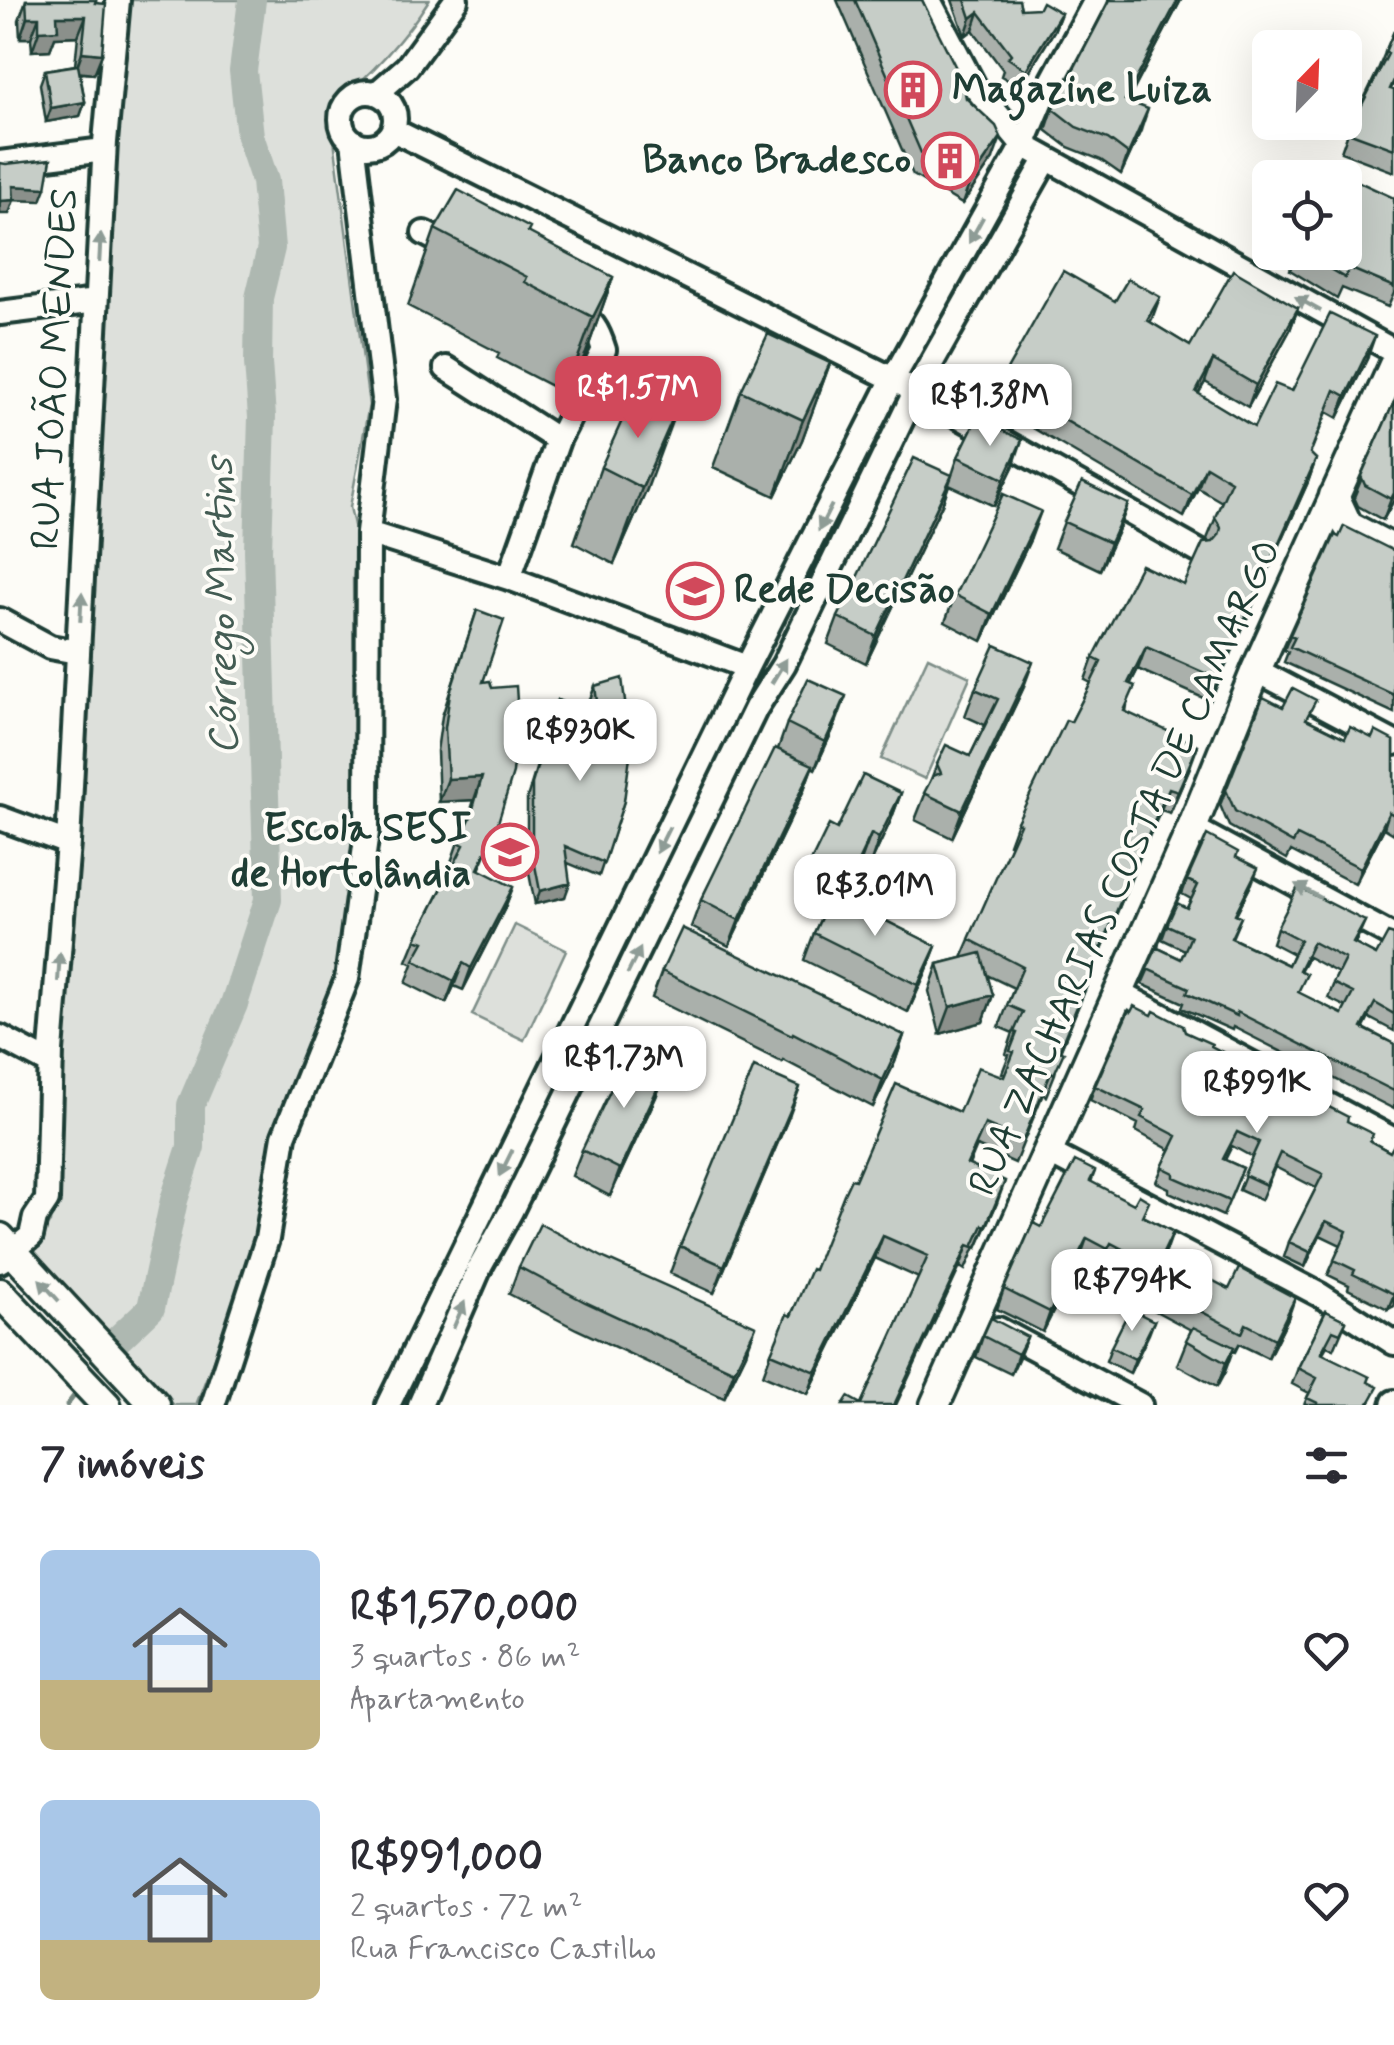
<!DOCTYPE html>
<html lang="pt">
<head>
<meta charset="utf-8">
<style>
  :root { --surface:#fff; --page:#f7f7f7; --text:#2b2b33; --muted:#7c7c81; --accent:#d1495b }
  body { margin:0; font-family:Mynerve,sans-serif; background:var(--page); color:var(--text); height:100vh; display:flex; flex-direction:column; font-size:38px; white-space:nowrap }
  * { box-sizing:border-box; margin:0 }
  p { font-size:32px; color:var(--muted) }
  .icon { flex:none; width:55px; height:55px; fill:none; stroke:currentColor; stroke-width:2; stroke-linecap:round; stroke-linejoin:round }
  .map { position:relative; height:1405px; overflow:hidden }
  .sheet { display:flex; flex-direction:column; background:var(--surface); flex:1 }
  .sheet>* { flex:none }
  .needle { width:65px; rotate:23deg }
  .fabs { position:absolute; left:1252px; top:30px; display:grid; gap:20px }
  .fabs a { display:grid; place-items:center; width:110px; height:110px; border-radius:15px; background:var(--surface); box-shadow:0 10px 40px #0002; font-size:50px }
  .price { position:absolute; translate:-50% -85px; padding:0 22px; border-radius:20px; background:#fff; color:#222; font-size:32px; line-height:65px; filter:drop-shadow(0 2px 5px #0008) }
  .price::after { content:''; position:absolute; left:50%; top:60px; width:30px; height:22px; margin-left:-15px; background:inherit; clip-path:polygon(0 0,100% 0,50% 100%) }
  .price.on { background:var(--accent); color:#fff }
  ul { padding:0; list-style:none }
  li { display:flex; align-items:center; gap:30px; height:250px; padding:0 40px }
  li span { display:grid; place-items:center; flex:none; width:280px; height:200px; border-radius:15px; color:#555 }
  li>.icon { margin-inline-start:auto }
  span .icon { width:120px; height:120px; fill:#fffc; stroke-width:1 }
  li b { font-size:42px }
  h2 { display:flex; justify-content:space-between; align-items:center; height:120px; padding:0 40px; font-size:42px }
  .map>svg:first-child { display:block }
  .green { fill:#dde0db; stroke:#7e8e88; stroke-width:2.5 }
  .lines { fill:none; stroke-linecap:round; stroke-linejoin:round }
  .stream { stroke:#75877f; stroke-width:5 }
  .river { stroke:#aeb8b1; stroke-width:28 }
  .minor-casing { stroke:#1f3d34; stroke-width:30 }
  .major-casing { stroke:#1f3d34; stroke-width:35 }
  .minor { stroke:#fdfcf7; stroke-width:22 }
  .major { stroke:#fdfcf7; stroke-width:28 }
  .wall { fill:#aab0ab; stroke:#1f3d34; stroke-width:2.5; fill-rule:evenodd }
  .shaded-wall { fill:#8b908b; stroke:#1f3d34; stroke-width:2.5 }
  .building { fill:#c6cdc7; stroke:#1f3d34; stroke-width:2.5; fill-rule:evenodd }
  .oneway { fill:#8e9c96 }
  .labels { text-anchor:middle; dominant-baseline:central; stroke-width:8; stroke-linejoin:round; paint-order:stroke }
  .poi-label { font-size:40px; font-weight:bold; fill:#1f3d34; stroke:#fdfcf7; text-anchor:start }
  .street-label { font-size:40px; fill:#1f3d34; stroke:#fdfcf7 }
  .water-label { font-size:42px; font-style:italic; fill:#435c53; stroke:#fdfcf7 }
</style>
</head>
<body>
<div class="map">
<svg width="1394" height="1405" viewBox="0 0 1394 1405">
  <rect width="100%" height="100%" fill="#fdfcf7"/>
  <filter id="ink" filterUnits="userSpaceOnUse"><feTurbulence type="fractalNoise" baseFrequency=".01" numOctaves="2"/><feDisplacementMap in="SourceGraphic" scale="20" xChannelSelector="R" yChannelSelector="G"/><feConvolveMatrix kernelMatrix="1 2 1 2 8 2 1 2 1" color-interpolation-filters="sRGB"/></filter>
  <g filter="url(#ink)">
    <!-- green -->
    <path class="green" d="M121,0H429C403,41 367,78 330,109L369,405L350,507L357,539L353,578L355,836L343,975L251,1262L196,1405H174L31,1258L38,1236L50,1223Z
      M928,657L970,677L925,779L881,759Z
      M515,925L566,950L524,1040L472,1015Z"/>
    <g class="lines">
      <!-- stream -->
      <path class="stream" d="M67,1405L77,1392"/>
      <!-- river -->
      <path class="river" d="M114,1343L151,1308L174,1200L191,1147V1105L234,1004L268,900L258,550L262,417L258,363L259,298L271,248L265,181L250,136L243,71L252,0"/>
      <!-- minor casing -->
      <g class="minor-casing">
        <path id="minor" d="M929,0L974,86L1023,145L1394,351
          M341 119a27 27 0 1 1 54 0a27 27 0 1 1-54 0Z
          M377,93L407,67L456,0
          M393,130L893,379L1198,551
          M0,163L104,150
          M424,233L460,252
          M0,313L96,301
          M446,368L558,440
          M368,533L509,578L747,667
          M509,578L558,440L604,350C598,330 592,319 573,310
          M0,620L50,647L77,652
          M1256,670L1394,743
          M0,818L68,843
          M1192,828L1394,937
          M1118,992L1394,1140
          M0,1037L51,1064
          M1046,1151L1320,1295L1394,1343
          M0,1261L31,1236L35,1218L47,1200L51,1051L68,843L105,142L118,0
          M998,1329L1140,1405
          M213,1405L267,1239L284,1136L347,979L367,832L368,533L384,399L353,141
          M388,1405L747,667L893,379L1023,145L1042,100L1096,0
          M420,1405L480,1267L511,1211L756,708L784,664L915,392L1046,160
          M1393,1405L1394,1402"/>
      </g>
      <!-- major casing -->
      <g class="major-casing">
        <path id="major" d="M1334,496L1348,526L1394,550
          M0,1238L155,1405
          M0,1293L106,1405
          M935,1405L1192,828L1256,670L1394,365"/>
      </g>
      <!-- minor -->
      <use href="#minor" class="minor"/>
      <!-- major -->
      <use href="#major" class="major"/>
    </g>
    <!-- wall -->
    <path class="wall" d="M26,0H96L102,54L94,74L80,73L85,102L80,116L46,122L40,84L45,70L75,65L78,36L55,37L50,50L32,51L31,38H20L19,20Z
      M837,0H922L993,159L962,204L913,175Z
      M952,0H1019L1021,9L1061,13L1054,31L1020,87L1001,76L1003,70L973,30L965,36Z
      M1109,0H1181L1128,101L1141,130L1121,174L1101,160L1068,147L1046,130L1053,109Z
      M1394,31V83L1391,89L1394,90V172L1341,152L1348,132L1377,72Z
      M1394,198V293L1388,307L1342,288L1337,299L1290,270L1296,252H1345Z
      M435,229L528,233L613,277L586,353L565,393L497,358L499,353L408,306Z
      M1298,308L1290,330L1248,407L1205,382L1198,394L1254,427L1292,391L1367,359L1338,418L1327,412L1310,454L1316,459L1308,482L1210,701L1138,669L1130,684L1126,712L1190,767L1170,813L1161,810L1142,852L1060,1051L1055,1074L1046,1096L1043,1094L1015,1163L977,1146L969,1165L997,1203L977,1248L975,1247L965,1270L960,1267L861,1404L919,1278L875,1258L808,1394L763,1375L771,1353L814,1270L855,1180L959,1112L1004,1077L1005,1074L1002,1073L1009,1055L1006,1054L1013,1033L999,1027L1014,988L987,975L993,995L983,1022L940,1034L929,991L938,964L962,958L1011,845L1009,844L1017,822L1071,722L1091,683L1085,680L1093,658L1184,585L1209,543L1207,539L1222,502L1198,488L1184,517L992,404L1000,382L1150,322L1190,346Z
      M830,363L802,440L775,496L713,467L741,391Z
      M1394,402V500L1383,520L1358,506L1354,497Z
      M958,457L1013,467L994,506L949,485L943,502L866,663L828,644L838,617L952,475Z
      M601,467L647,489L614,564L574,543Z
      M1128,504L1118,531L1100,570L1054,548L1064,522Z
      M1031,538L982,641L945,622L955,595Z
      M1394,551V713L1284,662L1288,652L1284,650L1290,635Z
      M477,610L483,682L487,852L479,870L513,887L504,910L463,990L454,986L446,1003L406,983L413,964L407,961L416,939L453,866L450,865L458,842L466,826L474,800L439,802L437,751L442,716Z
      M595,686L624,801L599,876L568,863L565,897L535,904L527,863V798L557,700L592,714L590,699Z
      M975,689H1023L952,838L915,820L937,764L970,756L985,725L965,716Z
      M1283,707L1345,738H1372L1394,741V834L1384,828L1355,884L1291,851L1287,859L1229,826L1220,805L1226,790Z
      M787,723H836L815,769L812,767L803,792L729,946L691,927L701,900L778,749Z
      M901,793L891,820L870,865L861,861L843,899L936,946L926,972L908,1012L804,960L814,933L825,909L798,895L808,868L837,829Z
      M1237,858L1252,883L1236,914L1241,917L1232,938L1288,965L1293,954L1272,943L1277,928L1365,921L1355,944L1376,955L1394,935V1031L1369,1018L1364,1028L1394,1044V1109L1233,1027L1232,1030L1182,1008L1184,1003L1142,984L1158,948L1181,959L1185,950L1162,939L1167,925L1187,908L1191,899L1182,894L1187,880ZM1308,957L1338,973L1328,998L1346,1007L1342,1014L1299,993L1300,971Z
      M662,971L904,1035L895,1062L873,1107L783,1060L782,1062L652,998Z
      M1185,1032L1347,1121L1370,1141L1390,1152L1394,1145V1306L1388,1309L1348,1289L1349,1285L1328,1275L1341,1245L1320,1235L1305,1267L1284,1257L1289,1242L1316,1188L1275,1167L1261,1200L1239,1190L1252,1157L1232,1146L1225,1160L1243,1168L1223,1216L1169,1192V1188L1156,1182L1170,1150L1136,1131L1138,1124L1090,1100L1095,1086Z
      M666,1070L656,1097L610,1196L572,1176L582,1150Z
      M790,1114L714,1293L670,1273L680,1246Z
      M1095,1171L1091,1182L1143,1217L1173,1232L1158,1269L1197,1289L1288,1318L1268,1358L1239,1344L1235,1352L1232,1351L1217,1387L1177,1365L1191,1330L1118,1291L1124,1273L1104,1263L1101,1269L1080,1258L1043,1332L997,1309L1004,1289L1041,1227Z
      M519,1267L746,1353L724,1398L576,1329L509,1294Z
      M1326,1311L1346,1321L1334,1349L1327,1346L1323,1353L1368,1382L1371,1405H1304L1309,1393L1292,1384L1298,1368Z
      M1154,1321L1130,1373L1106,1361L1111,1347Z
      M983,1336L1027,1337L1011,1374L976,1357Z"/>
    <!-- shaded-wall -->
    <path class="shaded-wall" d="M1178,0H1181L1117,121L1125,100Z
      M979,12L973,30L965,36L971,18Z
      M1061,13L1054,31L1020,87L1026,70Z
      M57,16H86L78,36L55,37L50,50L32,51L39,31Z
      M27,17H39L31,38H20Z
      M82,52L102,54L94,74L75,72Z
      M85,102L80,116L46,122L51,108Z
      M1148,109L1141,130L1121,174L1128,154Z
      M1001,137L993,159L962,204L970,182Z
      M13,186L46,188L41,201L8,200Z
      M14,200L9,214H0V201Z
      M613,277L586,353L565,393L593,317Z
      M1160,297L1152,319L1139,342L1147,320Z
      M1298,308L1290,330L1248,407L1256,385Z
      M1375,336L1367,359L1338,418L1346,396Z
      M1213,360L1205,382L1187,414L1196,392Z
      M830,363L802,440L775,496L803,420Z
      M675,413L647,489L614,564L642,488Z
      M1022,440L1013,467L994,506L1004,479Z
      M1316,459L1308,482L1210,701L1218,679Z
      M1206,466L1198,488L1184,517L1192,495Z
      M952,475L943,502L866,663L876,636Z
      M1394,493V500L1383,520L1391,499Z
      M1128,504L1118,531L1100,570L1110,543Z
      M1041,511L1031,538L982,641L992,614Z
      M1146,647L1138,669L1120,705L1128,683Z
      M1033,662L1023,689L952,838L962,811Z
      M846,696L836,723L815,769L825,742Z
      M1198,745L1190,767L1170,813L1178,791Z
      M813,765L803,792L729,946L739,920Z
      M482,777L474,800L439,802L448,779Z
      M1169,788L1161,810L1142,852L1051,1072L1150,830Z
      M901,793L891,820L870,865L879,838Z
      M1389,812L1384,828L1355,884L1361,868Z
      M871,834L861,861L836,914L846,887Z
      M1258,868L1252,883L1229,928L1235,914Z
      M570,883L565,897L535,904L540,891Z
      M513,887L504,910L463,990L471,968Z
      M936,946L926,972L908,1012L918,985Z
      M463,963L454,986L446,1003L454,981Z
      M993,995L983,1022L940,1034L950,1007Z
      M904,1035L895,1062L873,1107L883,1080Z
      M666,1070L656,1097L610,1196L620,1169Z
      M800,1087L790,1114L714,1293L724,1266Z
      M1005,1181L997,1203L977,1248L986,1226Z
      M1326,1221L1320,1235L1305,1267L1310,1252Z
      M1173,1232L1166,1252L1148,1287L1156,1268Z
      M883,1236L875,1258L808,1394L816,1372Z
      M1087,1238L1080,1258L1043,1332L1050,1312Z
      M968,1245L960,1267L896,1405H894Z
      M1394,1294V1306L1388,1309Z
      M1295,1298L1288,1318L1268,1358L1275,1339Z
      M1154,1321L1149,1334L1130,1373L1135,1359Z
      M756,1326L746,1353L724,1398L734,1371Z
      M1027,1337L1019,1357L1011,1374L1018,1354Z
      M1234,1347L1225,1372L1217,1387L1226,1363Z"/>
    <!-- building -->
    <path class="building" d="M26,0H96L95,3L106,4L102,54L82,52L86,16H57L58,30L39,31V17H27Z
      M855,0H922L963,82L966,98L996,126L1001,137L970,182L921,153Z
      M965,0H1019L1021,9L1039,8L1042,2L1061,13L1026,70L1008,58L1011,54L979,12L971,18Z
      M1110,0H1178L1125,100L1148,109L1128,154L1108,139L1076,127L1053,109Z
      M1394,31V80L1390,89L1394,90V149L1348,132L1388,54L1385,52Z
      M78,65L85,102L51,108L45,70Z
      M51,159L46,188L13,186L14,200L0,201V163L6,164Z
      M1331,169L1394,198V287L1349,268L1345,278L1301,252H1345V178H1328Z
      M458,190L530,228L528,232L613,277L593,317L525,282L527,277L435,229Z
      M1233,270L1298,308L1256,385L1213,360L1196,392L1254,427L1275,384L1292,391L1330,314L1375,336L1346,396L1335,390L1310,453L1316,459L1218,679L1146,647L1128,683L1135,686L1124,711L1198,745L1178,791L1169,788L1150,830L1059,1050L1064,1052L1054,1074L1051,1072L1023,1140L985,1124L967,1164L1005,1181L986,1226L983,1225L973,1247L968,1245L894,1405H843L848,1397L861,1404L928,1256L883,1236L816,1372L771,1353L787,1314L791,1316L811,1269L814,1270L844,1194L851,1179L855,1180L896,1084L959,1112L978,1067L1004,1077L1014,1052L1010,1051L1017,1033L1014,1032L1023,1012L1007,1005L1023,967L969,939L1020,824L1017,822L1066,720L1071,722L1088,689L1101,662L1093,658L1141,565L1184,585L1203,543L1213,542L1219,535L1221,528L1215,517L1231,481L1206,466L1192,495L1000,382L1063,271L1115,301L1128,279L1160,297L1147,320L1190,346Z
      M768,334L830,363L803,420L741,391Z
      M634,394L675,413L642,488L601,467Z
      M1394,402V493L1391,499L1365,485L1361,476Z
      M977,418L1022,440L1004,479L958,457Z
      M914,458L952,475L876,636L838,617Z
      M1082,482L1128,504L1110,543L1064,522Z
      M1003,494L1041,511L992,614L955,595Z
      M1344,526L1394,551V695L1290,647L1295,637L1290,635L1335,535L1339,537Z
      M477,610L504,620L483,682L490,681L492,688L516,686L518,716L513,773L496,829L478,869L513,887L471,968L463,963L454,981L414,960L424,942L416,939L464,845L458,842L470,819L482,777L448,779L445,728L450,693Z
      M995,645L1033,662L962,811L924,793L933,776L941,773L937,764L946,745L970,756L998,699L975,689Z
      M622,678L631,749L624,801L604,863L565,846L570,883L540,891L532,850V784L557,700L599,717L595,686Z
      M808,679L846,696L825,742L787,723Z
      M1293,688L1316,700L1306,719L1345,738L1350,727L1372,738L1375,731L1394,741V815L1389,812L1361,868L1297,836L1293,843L1235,811L1226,790L1263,697L1283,707Z
      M775,748L813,765L739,920L701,900Z
      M863,775L901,793L879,838L871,834L846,887L808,868L829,825L837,829Z
      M1207,835L1238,852L1236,857L1258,868L1235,914L1241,917L1231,938L1288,965L1300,940L1277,928L1298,887L1365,921L1353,943L1376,955L1388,933L1394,935V1014L1375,1003L1362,1028L1394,1044V1091L1237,1012V1016L1187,993L1189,988L1147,969L1159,943L1158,948L1181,959L1191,936L1167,925L1177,903L1187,908L1198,885L1187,880ZM1313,942L1345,959L1333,983L1353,993L1342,1014L1298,992L1307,974L1299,970Z
      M832,894L936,946L918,985L814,933Z
      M682,928L904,1035L883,1080L793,1033L792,1035L662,971Z
      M981,953L993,995L950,1007L938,964Z
      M1134,1006L1152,1015L1154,1011L1183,1026L1185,1032L1212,1044L1211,1046L1348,1117L1347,1121L1373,1134L1370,1141L1390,1152L1394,1145V1294L1353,1274L1355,1270L1334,1260L1347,1231L1326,1221L1310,1252L1289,1242L1323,1174L1280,1153L1266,1185L1244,1175L1259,1142L1237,1132L1223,1159L1243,1168L1229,1201L1174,1177V1173L1162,1167L1177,1136L1141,1117L1145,1110L1095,1086L1129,1010L1131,1012Z
      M628,1053L666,1070L620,1169L582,1150Z
      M754,1067L800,1087L724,1266L680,1246Z
      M1075,1161L1095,1171L1090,1181L1134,1204L1139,1195L1149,1201L1142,1216L1173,1232L1156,1268L1197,1289L1204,1276L1229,1289L1239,1268L1295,1298L1275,1339L1246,1324L1242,1333L1125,1271L1134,1255L1111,1243L1108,1249L1087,1238L1050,1312L1004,1289L1033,1223L1041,1227Z
      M540,1224L606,1259L756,1326L734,1371L585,1302L519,1267Z
      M1130,1309L1154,1321L1135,1359L1111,1347Z
      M1326,1311L1346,1321L1340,1333L1333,1330L1321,1353L1370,1377L1368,1382L1378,1387L1368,1405H1317L1318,1403L1307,1398L1317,1378L1298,1368Z
      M991,1318L1027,1337L1018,1354L983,1336Z
      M1193,1327L1234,1347L1226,1363L1186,1340Z"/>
    <!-- one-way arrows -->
    <defs><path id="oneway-solid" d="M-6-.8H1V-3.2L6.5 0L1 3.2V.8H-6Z" transform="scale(2.5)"/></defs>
    <g class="oneway">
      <use href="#oneway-solid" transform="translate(976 230) rotate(119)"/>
      <use href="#oneway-solid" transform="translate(100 248) rotate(-87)"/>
      <use href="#oneway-solid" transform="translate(1308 304) rotate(-151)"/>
      <use href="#oneway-solid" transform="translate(825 518) rotate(117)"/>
      <use href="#oneway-solid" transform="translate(81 607) rotate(-87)"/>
      <use href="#oneway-solid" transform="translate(779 671) rotate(-59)"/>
      <use href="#oneway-solid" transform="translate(663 840) rotate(116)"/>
      <use href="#oneway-solid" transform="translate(1308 891) rotate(-152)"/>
      <use href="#oneway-solid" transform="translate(634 961) rotate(-64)"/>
      <use href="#oneway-solid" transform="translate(59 967) rotate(-86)"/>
      <use href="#oneway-solid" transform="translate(506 1163) rotate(116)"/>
      <use href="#oneway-solid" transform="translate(49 1290) rotate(-132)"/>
      <use href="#oneway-solid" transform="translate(459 1315) rotate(-67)"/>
    </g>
  </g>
  <!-- icons -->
  <defs>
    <g id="building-ring" transform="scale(2.875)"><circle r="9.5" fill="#fdfcf7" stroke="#d1495b" stroke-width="1.5"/><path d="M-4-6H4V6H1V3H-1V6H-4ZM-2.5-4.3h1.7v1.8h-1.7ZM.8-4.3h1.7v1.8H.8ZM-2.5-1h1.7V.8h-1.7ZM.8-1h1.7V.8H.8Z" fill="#d1495b"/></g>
    <g id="school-ring" transform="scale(2.875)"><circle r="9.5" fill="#fdfcf7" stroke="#d1495b" stroke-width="1.5"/><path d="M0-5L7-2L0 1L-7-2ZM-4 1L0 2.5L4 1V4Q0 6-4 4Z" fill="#d1495b"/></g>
  </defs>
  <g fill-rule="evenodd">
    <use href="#building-ring" x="913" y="90"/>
    <use href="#building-ring" x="950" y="161"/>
    <use href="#school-ring" x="695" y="591"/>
    <use href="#school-ring" x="510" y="852"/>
  </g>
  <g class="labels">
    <!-- poi labels -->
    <g class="poi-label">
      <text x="952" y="90">Magazine Luiza</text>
      <text x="911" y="161" text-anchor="end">Banco Bradesco</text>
      <text x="734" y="591">Rede Decisão</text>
      <text x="471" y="829" text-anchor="end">Escola SESI<tspan x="471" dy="46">de Hortolândia</tspan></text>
    </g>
    <!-- street labels -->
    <g class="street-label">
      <text transform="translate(56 369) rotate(-87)">RUA JOÃO MENDES</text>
      <text transform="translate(1126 868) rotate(-66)">RUA ZACHARIAS COSTA DE CAMARGO</text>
    </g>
    <!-- water labels -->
    <g class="water-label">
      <text transform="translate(223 606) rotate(-91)">Córrego Martins</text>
    </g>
  </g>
</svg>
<div class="fabs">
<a><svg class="needle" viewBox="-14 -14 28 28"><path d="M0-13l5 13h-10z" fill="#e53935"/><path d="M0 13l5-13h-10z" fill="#7c7c81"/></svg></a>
<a><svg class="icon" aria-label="locate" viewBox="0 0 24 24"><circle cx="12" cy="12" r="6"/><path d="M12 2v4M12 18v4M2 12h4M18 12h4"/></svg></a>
</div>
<b class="price on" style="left:638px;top:441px">R$1.57M</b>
<b class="price" style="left:990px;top:449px">R$1.38M</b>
<b class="price" style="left:580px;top:784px">R$930K</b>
<b class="price" style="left:875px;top:939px">R$3.01M</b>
<b class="price" style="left:624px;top:1111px">R$1.73M</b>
<b class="price" style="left:1257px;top:1136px">R$991K</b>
<b class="price" style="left:1132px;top:1334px">R$794K</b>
</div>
<section class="sheet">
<h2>7 imóveis<svg class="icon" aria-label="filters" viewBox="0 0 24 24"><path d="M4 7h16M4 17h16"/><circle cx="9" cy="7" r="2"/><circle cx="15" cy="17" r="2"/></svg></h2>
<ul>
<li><span style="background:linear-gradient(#a9c7e8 65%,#c2b280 0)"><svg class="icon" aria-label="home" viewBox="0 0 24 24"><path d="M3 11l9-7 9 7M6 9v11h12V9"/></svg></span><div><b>R$1,570,000</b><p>3 quartos · 86 m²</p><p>Apartamento</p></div><svg class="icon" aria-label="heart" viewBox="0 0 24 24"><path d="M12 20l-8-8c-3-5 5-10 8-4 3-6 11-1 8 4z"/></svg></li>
<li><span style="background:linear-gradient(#a9c7e8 70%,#c2b280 0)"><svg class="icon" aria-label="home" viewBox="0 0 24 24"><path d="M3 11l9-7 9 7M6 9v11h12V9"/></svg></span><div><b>R$991,000</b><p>2 quartos · 72 m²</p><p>Rua Francisco Castilho</p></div><svg class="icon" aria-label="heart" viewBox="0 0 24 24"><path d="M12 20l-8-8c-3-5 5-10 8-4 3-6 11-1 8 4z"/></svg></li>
</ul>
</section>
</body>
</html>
